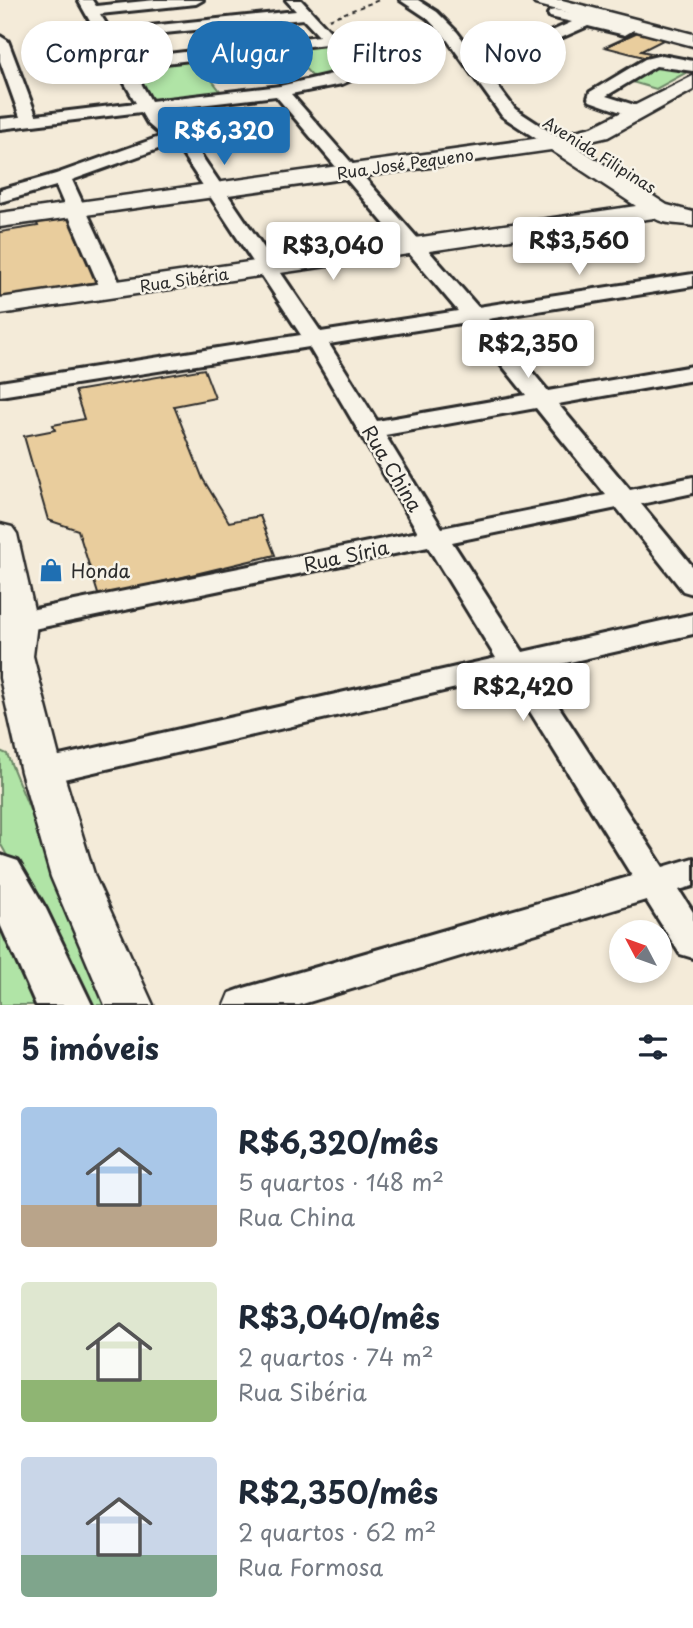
<!DOCTYPE html>
<html lang="pt">
<head>
<meta charset="utf-8">
<style>
  :root { --surface:#fff; --page:#f2f2f3; --text:#1f2937; --muted:#747a83; --accent:#1f6fb2 }
  body { margin:0; font-family:"Playpen Sans",sans-serif; background:var(--page); color:var(--text); height:100vh; display:flex; flex-direction:column; font-size:26px; white-space:nowrap }
  * { box-sizing:border-box; margin:0 }
  p { font-size:23px; color:var(--muted) }
  .icon { flex:none; width:38px; height:38px; fill:none; stroke:currentColor; stroke-width:2; stroke-linecap:round; stroke-linejoin:round }
  .map { position:relative; height:1005px; overflow:hidden }
  .drawer { display:flex; flex-direction:column; background:var(--surface); flex:1 }
  .drawer>* { flex:none }
  .guide { position:absolute; left:21px; top:21px; width:651px; height:63px; display:flex; gap:14px }
  .needle { width:46px; rotate:311deg }
  .fabs { position:absolute; left:609px; top:920px; display:grid; gap:14px }
  .fabs a { display:grid; place-items:center; width:63px; height:63px; border-radius:50%; background:var(--surface); box-shadow:0 4px 10px #0003; font-size:35px }
  .price { position:absolute; translate:-50% -60px; padding:0 16px; border-radius:7px; background:#fff; color:#222; font-size:23px; line-height:46px; filter:drop-shadow(0 2px 4px #0008) }
  .price::after { content:''; position:absolute; left:50%; top:42px; width:21px; height:16px; margin-left:-10px; background:inherit; clip-path:polygon(0 0,100% 0,50% 100%) }
  .price.current { background:var(--accent); color:#fff }
  ul { padding:0; list-style:none }
  li { display:flex; align-items:center; gap:21px; height:175px; padding:0 21px }
  li span { display:grid; place-items:center; flex:none; width:196px; height:140px; border-radius:7px; color:#555 }
  li>.icon { margin-inline-start:auto }
  span .icon { width:84px; height:84px; fill:#fffc; stroke-width:1 }
  li b { font-size:30px }
  h2 { display:flex; justify-content:space-between; align-items:center; height:84px; padding:0 21px; font-size:30px }
  .tag { padding:0 24px; border-radius:32px; background:var(--surface); box-shadow:0 4px 10px #0003; font-size:24px; line-height:63px }
  .tag.current { background:var(--accent); color:#fff }
  .map>svg:first-child { display:block }
  .green { fill:#b0e4a6; stroke:#6e8868; stroke-width:2 }
  .building { fill:#e9cd9d; stroke:#2b2b2b; stroke-width:2 }
  .lines { fill:none; stroke-linecap:round; stroke-linejoin:round }
  .minor-casing { stroke:#2b2b2b; stroke-width:6 }
  .major-casing { stroke:#2b2b2b; stroke-width:5 }
  .highway-casing { stroke:#2b2b2b; stroke-width:6 }
  .path { stroke:#2b2b2b; stroke-width:2; stroke-dasharray:4.5 3.5; stroke-linecap:butt }
  .minor { fill:#f7f3e8; fill-rule:evenodd }
  .major { fill:#f7f3e8; fill-rule:evenodd }
  .highway { fill:#f7f3e8; fill-rule:evenodd }
  .labels { text-anchor:middle; dominant-baseline:central; stroke-width:5; stroke-linejoin:round; paint-order:stroke }
  .far-street-label { font-size:16px; fill:#2b2b2b; stroke:#f7f3e8 }
  .street-label { font-size:19px; fill:#2b2b2b; stroke:#f7f3e8 }
  .poi-label { font-size:19px; fill:#2b2b2b; stroke:#f7f3e8; text-anchor:start }
</style>
</head>
<body>
<div class="map">
<svg width="693" height="1005" viewBox="0 0 693 1005">
  <rect width="100%" height="100%" fill="#f4ebd9"/>
  <filter id="ink" filterUnits="userSpaceOnUse"><feTurbulence type="fractalNoise" baseFrequency=".0143" numOctaves="2"/><feDisplacementMap in="SourceGraphic" scale="14" xChannelSelector="R" yChannelSelector="G"/><feConvolveMatrix kernelMatrix="1 2 1 2 8 2 1 2 1" color-interpolation-filters="sRGB"/></filter>
  <g filter="url(#ink)">
    <!-- green -->
    <path class="green" d="M325,43L348,66L340,76L317,81L285,48Z
      M195,58L224,96L150,102L128,64Z
      M660,62L691,70L656,89L625,80Z
      M0,751L7,754L110,1005H84L66,961L0,843Z
      M0,924L40,1005H0Z"/>
    <!-- building -->
    <path class="building" d="M640,31L667,38L641,51L655,54L647,58L605,47Z
      M63,217L72,220L98,282L70,286L72,292L0,303V232L38,226L36,221Z
      M204,369L215,398L174,406L203,479L229,522L260,516L275,555L99,597L78,530L48,520L24,436L55,430L53,425L84,419L75,391Z"/>
    <g class="lines">
      <!-- minor casing -->
      <g class="minor-casing">
        <path id="minor" d="M78,0H92L96,6L155,0H203L196,4L100,14L110,30L296,11L286,0H301L362,66L358,77L342,84L291,94L478,307L693,274V286L488,319L548,391L693,366V380L558,404L630,490L693,477V493L641,504L693,567V594L683,591L617,508L452,542L523,652L693,614V634L535,670L663,867L693,858V886L679,890L693,912V958L680,954L646,900L299,1005H225L230,993L244,988L632,876L508,676L42,784L30,781L26,772L30,763L42,760L496,658L428,547L0,636V616L418,532L309,347L0,396V382L301,335L181,152L172,144L72,180L123,290L119,294H105L101,290L56,186L0,202V190L56,174L162,136L148,124L141,112L0,129V119L20,117L0,61V36L8,41L36,115L136,103ZM303,19L319,36L126,59L115,38ZM326,44L344,63L345,71L280,86L151,101L132,67ZM276,96L458,311L321,332L194,145L161,117L157,110ZM467,322L526,395L377,421L329,344ZM536,408L606,495L442,528L385,435Z
          M400,0H418L437,12L457,32L515,109L561,139L564,143L561,147H549L502,116L446,38L427,18Z
          M555,10L590,16L623,26L635,21L642,25L625,35L588,26L538,48H528L525,45L528,42L572,22L550,17L548,14L550,11Z
          M662,55L693,61V71L656,66L606,96L644,108L646,112L644,116H632L590,101L588,98L590,92L645,59Z"/>
      </g>
      <!-- major casing -->
      <g class="major-casing">
        <path id="major" d="M532,0H562L693,34V46L535,4Z
          M693,76V90L608,137L574,145L667,205L693,212V226C680,223 665,225 654,218L0,314V298L636,206L551,150L0,227V213L555,136L592,127Z
          M0,524L12,527L17,534L37,623L33,656L63,772L95,877L153,1005H105L51,877L21,772L0,678Z"/>
      </g>
      <!-- highway casing -->
      <g class="highway-casing">
        <path id="highway" d="M0,855L18,861L46,909L92,1005H36L0,924Z"/>
      </g>
      <!-- path -->
      <path class="path" d="M329,19L379,0"/>
      <!-- minor -->
      <use href="#minor" class="minor"/>
      <!-- major -->
      <use href="#major" class="major"/>
      <!-- highway -->
      <use href="#highway" class="highway"/>
    </g>
  </g>
  <!-- icons -->
  <defs>
    <g id="shop-bare" transform="scale(1.89)"><path d="M-5-2.5h2.3a2.7 3.5 0 0 1 5.4 0H5L5.5 6h-11ZM-1.5-2.5h3a1.5 2.3 0 0 0-3 0Z" fill="#1f6fb2" stroke="#f7f3e8" stroke-width="2.5" paint-order="stroke"/></g>
  </defs>
  <g fill-rule="evenodd">
    <use href="#shop-bare" x="51" y="570"/>
  </g>
  <g class="labels">
    <!-- far-street labels -->
    <g class="far-street-label">
      <text transform="translate(600 154) rotate(32)">Avenida Filipinas</text>
      <text transform="translate(405 163) rotate(-8)">Rua José Pequeno</text>
      <text transform="translate(184 279) rotate(-8)">Rua Sibéria</text>
    </g>
    <!-- street labels -->
    <g class="street-label">
      <text transform="translate(393 468) rotate(59)">Rua China</text>
      <text transform="translate(346 555) rotate(-12)">Rua Síria</text>
    </g>
    <!-- poi labels -->
    <g class="poi-label">
      <text x="71" y="570">Honda</text>
    </g>
  </g>
</svg>
<div class="fabs">
<a><svg class="needle" viewBox="-14 -14 28 28"><path d="M0-13l5 13h-10z" fill="#e53935"/><path d="M0 13l5-13h-10z" fill="#747a83"/></svg></a>
</div>
<b class="price current" style="left:224px;top:167px">R$6,320</b>
<b class="price" style="left:579px;top:277px">R$3,560</b>
<b class="price" style="left:333px;top:282px">R$3,040</b>
<b class="price" style="left:528px;top:380px">R$2,350</b>
<b class="price" style="left:523px;top:723px">R$2,420</b>
<div class="guide">
<a class="tag">Comprar</a>
<a class="tag current">Alugar</a>
<a class="tag">Filtros</a>
<a class="tag">Novo</a>
</div>
</div>
<section class="drawer">
<h2>5 imóveis<svg class="icon" aria-label="filters" viewBox="0 0 24 24"><path d="M4 7h16M4 17h16"/><circle cx="9" cy="7" r="2"/><circle cx="15" cy="17" r="2"/></svg></h2>
<ul>
<li><span style="background:linear-gradient(#a9c7e8 70%,#b9a48a 0)"><svg class="icon" aria-label="home" viewBox="0 0 24 24"><path d="M3 11l9-7 9 7M6 9v11h12V9"/></svg></span><div><b>R$6,320/mês</b><p>5 quartos · 148 m²</p><p>Rua China</p></div></li>
<li><span style="background:linear-gradient(#dfe7d0 70%,#8fb573 0)"><svg class="icon" aria-label="home" viewBox="0 0 24 24"><path d="M3 11l9-7 9 7M6 9v11h12V9"/></svg></span><div><b>R$3,040/mês</b><p>2 quartos · 74 m²</p><p>Rua Sibéria</p></div></li>
<li><span style="background:linear-gradient(#c9d6e8 70%,#7fa58c 0)"><svg class="icon" aria-label="home" viewBox="0 0 24 24"><path d="M3 11l9-7 9 7M6 9v11h12V9"/></svg></span><div><b>R$2,350/mês</b><p>2 quartos · 62 m²</p><p>Rua Formosa</p></div></li>
</ul>
</section>
</body>
</html>
